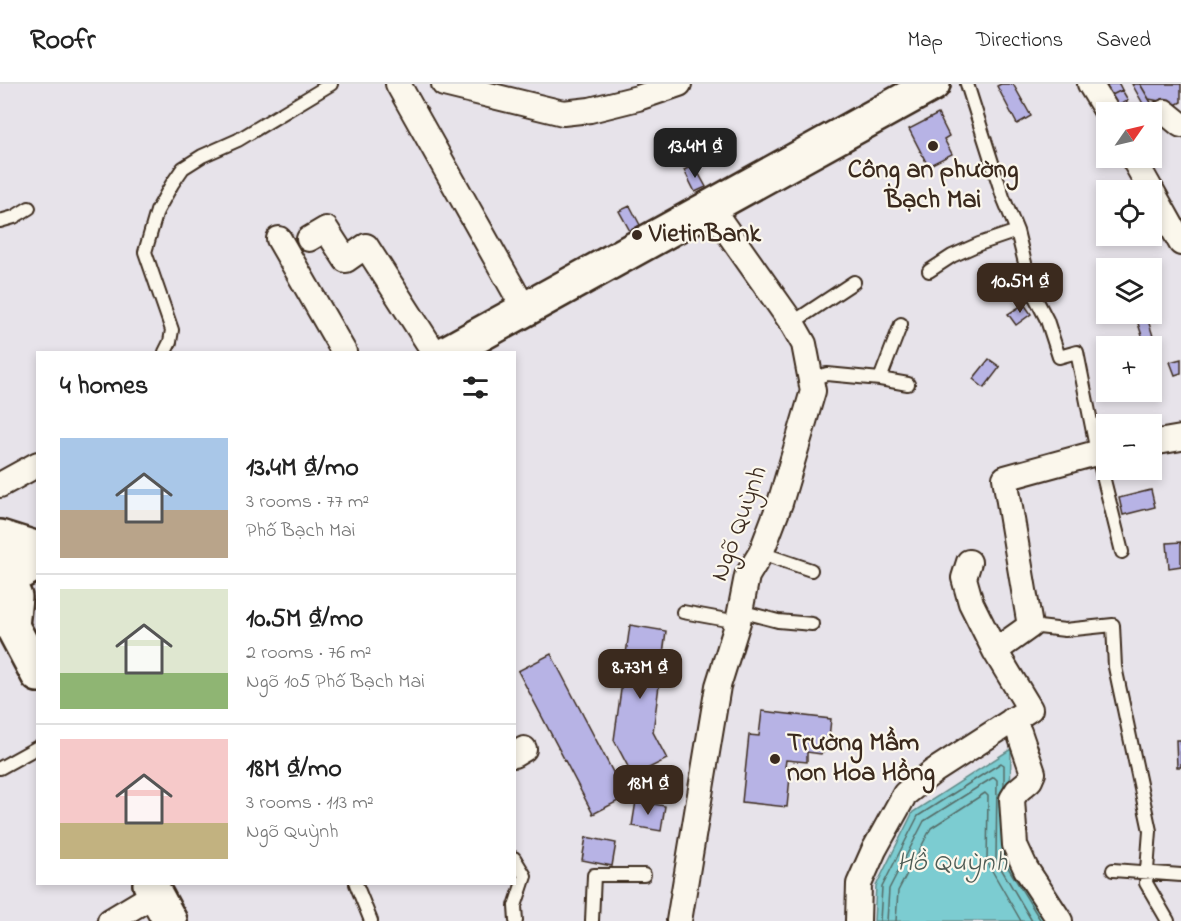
<!DOCTYPE html>
<html lang="en">
<head>
<meta charset="utf-8">
<style>
  :root { --surface:#fff; --page:#f2f2f2; --text:#222; --muted:#767676; --line:#e0e0e0; --accent:#3b2a1e }
  body { margin:0; font-family:"Indie Flower",sans-serif; background:var(--page); color:var(--text); height:100vh; display:flex; flex-direction:column; font-size:22px; white-space:nowrap }
  * { box-sizing:border-box; margin:0 }
  p { font-size:20px; color:var(--muted) }
  .icon { flex:none; width:33px; height:33px; fill:none; stroke:currentColor; stroke-width:2; stroke-linecap:round; stroke-linejoin:round }
  .map { position:relative; flex:1; overflow:hidden }
  .details { position:absolute; left:36px; top:267px; width:480px; height:534px; display:flex; flex-direction:column; background:var(--surface); border-radius:0px; box-shadow:0 3px 9px #0003 }
  .details>* { flex:none }
  .needle { width:39px; rotate:56deg }
  .controls { position:absolute; left:1096px; top:18px; display:grid; gap:12px }
  .controls a { display:grid; place-items:center; width:66px; height:66px; border-radius:0px; background:var(--surface); box-shadow:0 3px 9px #0003; font-size:30px }
  .price { position:absolute; translate:-50% -51px; padding:0 14px; border-radius:12px; background:var(--accent); color:#fff; font-size:20px; line-height:39px; filter:drop-shadow(0 2px 3px #0008) }
  .price::after { content:''; position:absolute; left:50%; top:36px; width:18px; height:14px; margin-left:-9px; background:inherit; clip-path:polygon(0 0,100% 0,50% 100%) }
  .price.selected { background:#222; color:#fff }
  ul { padding:0; list-style:none }
  li { display:flex; align-items:center; gap:18px; height:150px; padding:0 24px }
  li+li { border-top:2px solid var(--line) }
  li span { display:grid; place-items:center; flex:none; width:168px; height:120px; border-radius:0px; color:#555 }
  li>.icon { margin-inline-start:auto }
  span .icon { width:72px; height:72px; fill:#fffc; stroke-width:1 }
  li b { font-size:26px }
  h2 { display:flex; justify-content:space-between; align-items:center; height:72px; padding:0 24px; font-size:26px }
  header { display:flex; align-items:center; gap:36px; box-sizing:border-box; height:84px; padding:0 30px; background:var(--surface); border-bottom:2px solid var(--line) }
  header strong { font-size:28px }
  nav { display:flex; gap:33px; margin-inline-start:auto; font-size:21px }
  .map>svg:first-child { display:block }
  .water { fill:#7bccd1; stroke:#618b89; stroke-width:1.5 }
  .lines { fill:none; stroke-linecap:round; stroke-linejoin:round }
  .shore { stroke:#556b66; stroke-width:1.5 }
  .building { fill:#b7b3e5; stroke:#3b2a1e; stroke-width:1.5 }
  .service-casing { stroke:#3b2a1e; stroke-width:16 }
  .minor-casing { stroke:#3b2a1e; stroke-width:28 }
  .secondary-casing { stroke:#3b2a1e; stroke-width:38 }
  .service { stroke:#fbf7ec; stroke-width:12 }
  .minor { stroke:#fbf7ec; stroke-width:24 }
  .secondary { stroke:#fbf7ec; stroke-width:33 }
  .poi-dot { fill:#3b2a1e; stroke:#fbf7ec; stroke-width:2 }
  .labels { text-anchor:middle; dominant-baseline:central; stroke-width:4.5; stroke-linejoin:round; paint-order:stroke }
  .poi-label { font-size:26px; font-weight:bold; fill:#3b2a1e; stroke:#fbf7ec; text-anchor:start }
  .street-label { font-size:26px; fill:#3b2a1e; stroke:#fbf7ec }
  .water-label { font-size:27px; font-style:italic; fill:#4e5b54; stroke:#fbf7ec }
</style>
</head>
<body>
<header>
<strong>Roofr</strong>
<nav><a>Map</a><a>Directions</a><a>Saved</a></nav>
</header>
<div class="map">
<svg width="1181" height="837" viewBox="0 0 1181 837">
  <rect width="100%" height="100%" fill="#e7e3ea"/>
  <filter id="ink" filterUnits="userSpaceOnUse"><feTurbulence type="fractalNoise" baseFrequency=".0167" numOctaves="2"/><feDisplacementMap in="SourceGraphic" scale="12" xChannelSelector="R" yChannelSelector="G"/><feConvolveMatrix kernelMatrix="1 2 1 2 8 2 1 2 1" color-interpolation-filters="sRGB"/></filter>
  <g filter="url(#ink)">
    <!-- water -->
    <path class="water" d="M1011,665L1009,774L1048,837H874L876,802L913,728Z"/>
    <g class="lines">
      <!-- shore -->
      <path class="shore" d="M1003,768L1004,777L1041,837
        M880,837L882,803L918,732L1001,679L1004,681V702
        M887,837L889,805L924,737L994,693L997,696L996,776L1032,837
        M896,837L898,807L931,744L985,709L988,712L987,778L1021,837"/>
    </g>
    <!-- building -->
    <path class="building" d="M1001,0H1013L1031,32L1017,40L997,2Z
      M1110,0H1119L1122,6L1110,12L1105,3Z
      M1132,0H1140L1153,22L1146,25Z
      M1140,0H1181V18L1168,25L1159,17L1149,15Z
      M1122,6L1128,16L1116,23L1110,12Z
      M1126,17L1131,27L1119,28L1116,23Z
      M938,30L949,52L944,55L952,70L928,82L909,45Z
      M694,81L706,103L695,108L684,86Z
      M630,122L640,141L630,147L619,127Z
      M1024,220L1031,230L1016,241L1008,230Z
      M1135,230H1146L1153,252L1143,255Z
      M989,275L1000,283L984,304L973,295Z
      M1181,275V289L1175,291L1170,278Z
      M1151,406L1155,423L1123,431L1119,414Z
      M1181,458V482L1169,484L1167,459Z
      M630,541L666,547L653,648L667,675L633,692L614,656Z
      M551,570L626,713L593,730L518,587Z
      M762,627L831,635L828,663L821,670L807,668V678L786,676L785,683H791L787,723L742,718L749,651L759,652Z
      M1176,656H1181V683H1177Z
      M636,717L665,722L661,747L632,742Z
      M586,753L616,759L612,782L582,776Z"/>
    <g class="lines">
      <!-- service casing -->
      <g class="service-casing">
        <path id="service" d="M967,0L1003,113L1017,147L1032,207L1047,236L1059,273L1077,268L1097,368L1122,468
          M0,137L14,133L29,124
          M929,187L952,172L979,160L1017,147
          M792,239L854,198
          M901,240L880,295L908,300
          M165,268L170,258L172,246L145,168L157,127L172,100L183,84L202,72L238,56L331,0
          M811,295L827,290L880,295
          M761,469L811,486
          M740,527L778,537L812,540
          M683,528L738,538
          M1030,542L1065,546L1113,541L1115,583L1150,747L1146,799L1168,837
          M0,684L38,663
          M514,774L525,792L515,822L516,837
          M1113,786L1181,791
          M356,800L371,837
          M592,837L594,791H644"/>
      </g>
      <!-- minor casing -->
      <g class="minor-casing">
        <path id="minor" d="M398,0L525,226
          M444,0L563,29L590,26L638,14L679,0
          M1090,0L1107,28
          M1152,34L1165,28L1181,41
          M1133,74L1151,106
          M1152,107L1181,159
          M279,155L344,268
          M309,155L326,145L346,176L366,162L434,268
          M1152,359L1181,354
          M0,401L38,380
          M995,567L1030,542L1005,394L1107,366
          M1012,636L1019,648L1033,689L1030,696L1017,707L1012,715L1015,761L1026,785L1060,837
          M514,671L524,665
          M110,837L155,810
          M679,837L718,602L738,538L747,492L761,469L780,419L813,307L804,260L792,239L711,124
          M858,837L859,800L874,766L905,710L934,687L1030,625L995,567L971,519L964,494L969,478"/>
      </g>
      <!-- secondary casing -->
      <g class="secondary-casing">
        <path id="secondary" d="M448,268L933,0
          M0,453L38,465
          M0,478L15,513L12,542
          M0,499L38,479
          M0,526L12,542L38,591
          M150,800L170,837"/>
      </g>
      <!-- service -->
      <use href="#service" class="service"/>
      <!-- minor -->
      <use href="#minor" class="minor"/>
      <!-- secondary -->
      <use href="#secondary" class="secondary"/>
    </g>
  </g>
  <!-- markers -->
  <g class="poi-dot">
    <circle cx="933" cy="62" r="6"/>
    <circle cx="637" cy="151" r="6"/>
    <circle cx="775" cy="675" r="6"/>
  </g>
  <g class="labels">
    <!-- poi labels -->
    <g class="poi-label">
      <text x="933" y="87" text-anchor="middle">Công an phường<tspan x="933" dy="30">Bạch Mai</tspan></text>
      <text x="649" y="151">VietinBank</text>
      <text x="787" y="660">Trường Mầm<tspan x="787" dy="30">non Hoa Hồng</tspan></text>
    </g>
    <!-- street labels -->
    <g class="street-label">
      <text transform="translate(740 440) rotate(-70)">Ngõ Quỳnh</text>
    </g>
    <!-- water labels -->
    <g class="water-label">
      <text x="952" y="779">Hồ Quỳnh</text>
    </g>
  </g>
</svg>
<div class="controls">
<a><svg class="needle" viewBox="-14 -14 28 28"><path d="M0-13l5 13h-10z" fill="#e53935"/><path d="M0 13l5-13h-10z" fill="#767676"/></svg></a>
<a><svg class="icon" aria-label="locate" viewBox="0 0 24 24"><circle cx="12" cy="12" r="6"/><path d="M12 2v4M12 18v4M2 12h4M18 12h4"/></svg></a>
<a><svg class="icon" aria-label="layers" viewBox="0 0 24 24"><path d="M12 4l9 5-9 5-9-5zM3 14l9 5 9-5"/></svg></a>
<a>+</a>
<a>−</a>
</div>
<b class="price selected" style="left:695px;top:95px">13.4M ₫</b>
<b class="price" style="left:1020px;top:230px">10.5M ₫</b>
<b class="price" style="left:640px;top:616px">8.73M ₫</b>
<b class="price" style="left:648px;top:732px">18M ₫</b>
<section class="details">
<h2>4 homes<svg class="icon" aria-label="filters" viewBox="0 0 24 24"><path d="M4 7h16M4 17h16"/><circle cx="9" cy="7" r="2"/><circle cx="15" cy="17" r="2"/></svg></h2>
<ul>
<li><span style="background:linear-gradient(#a9c7e8 60%,#b9a48a 0)"><svg class="icon" aria-label="home" viewBox="0 0 24 24"><path d="M3 11l9-7 9 7M6 9v11h12V9"/></svg></span><div><b>13.4M ₫/mo</b><p>3 rooms · 77 m²</p><p>Phố Bạch Mai</p></div></li>
<li><span style="background:linear-gradient(#dfe7d0 70%,#8fb573 0)"><svg class="icon" aria-label="home" viewBox="0 0 24 24"><path d="M3 11l9-7 9 7M6 9v11h12V9"/></svg></span><div><b>10.5M ₫/mo</b><p>2 rooms · 76 m²</p><p>Ngõ 105 Phố Bạch Mai</p></div></li>
<li><span style="background:linear-gradient(#f6c9c9 70%,#c2b280 0)"><svg class="icon" aria-label="home" viewBox="0 0 24 24"><path d="M3 11l9-7 9 7M6 9v11h12V9"/></svg></span><div><b>18M ₫/mo</b><p>3 rooms · 113 m²</p><p>Ngõ Quỳnh</p></div></li>
</ul>
</section>
</div>
</body>
</html>
